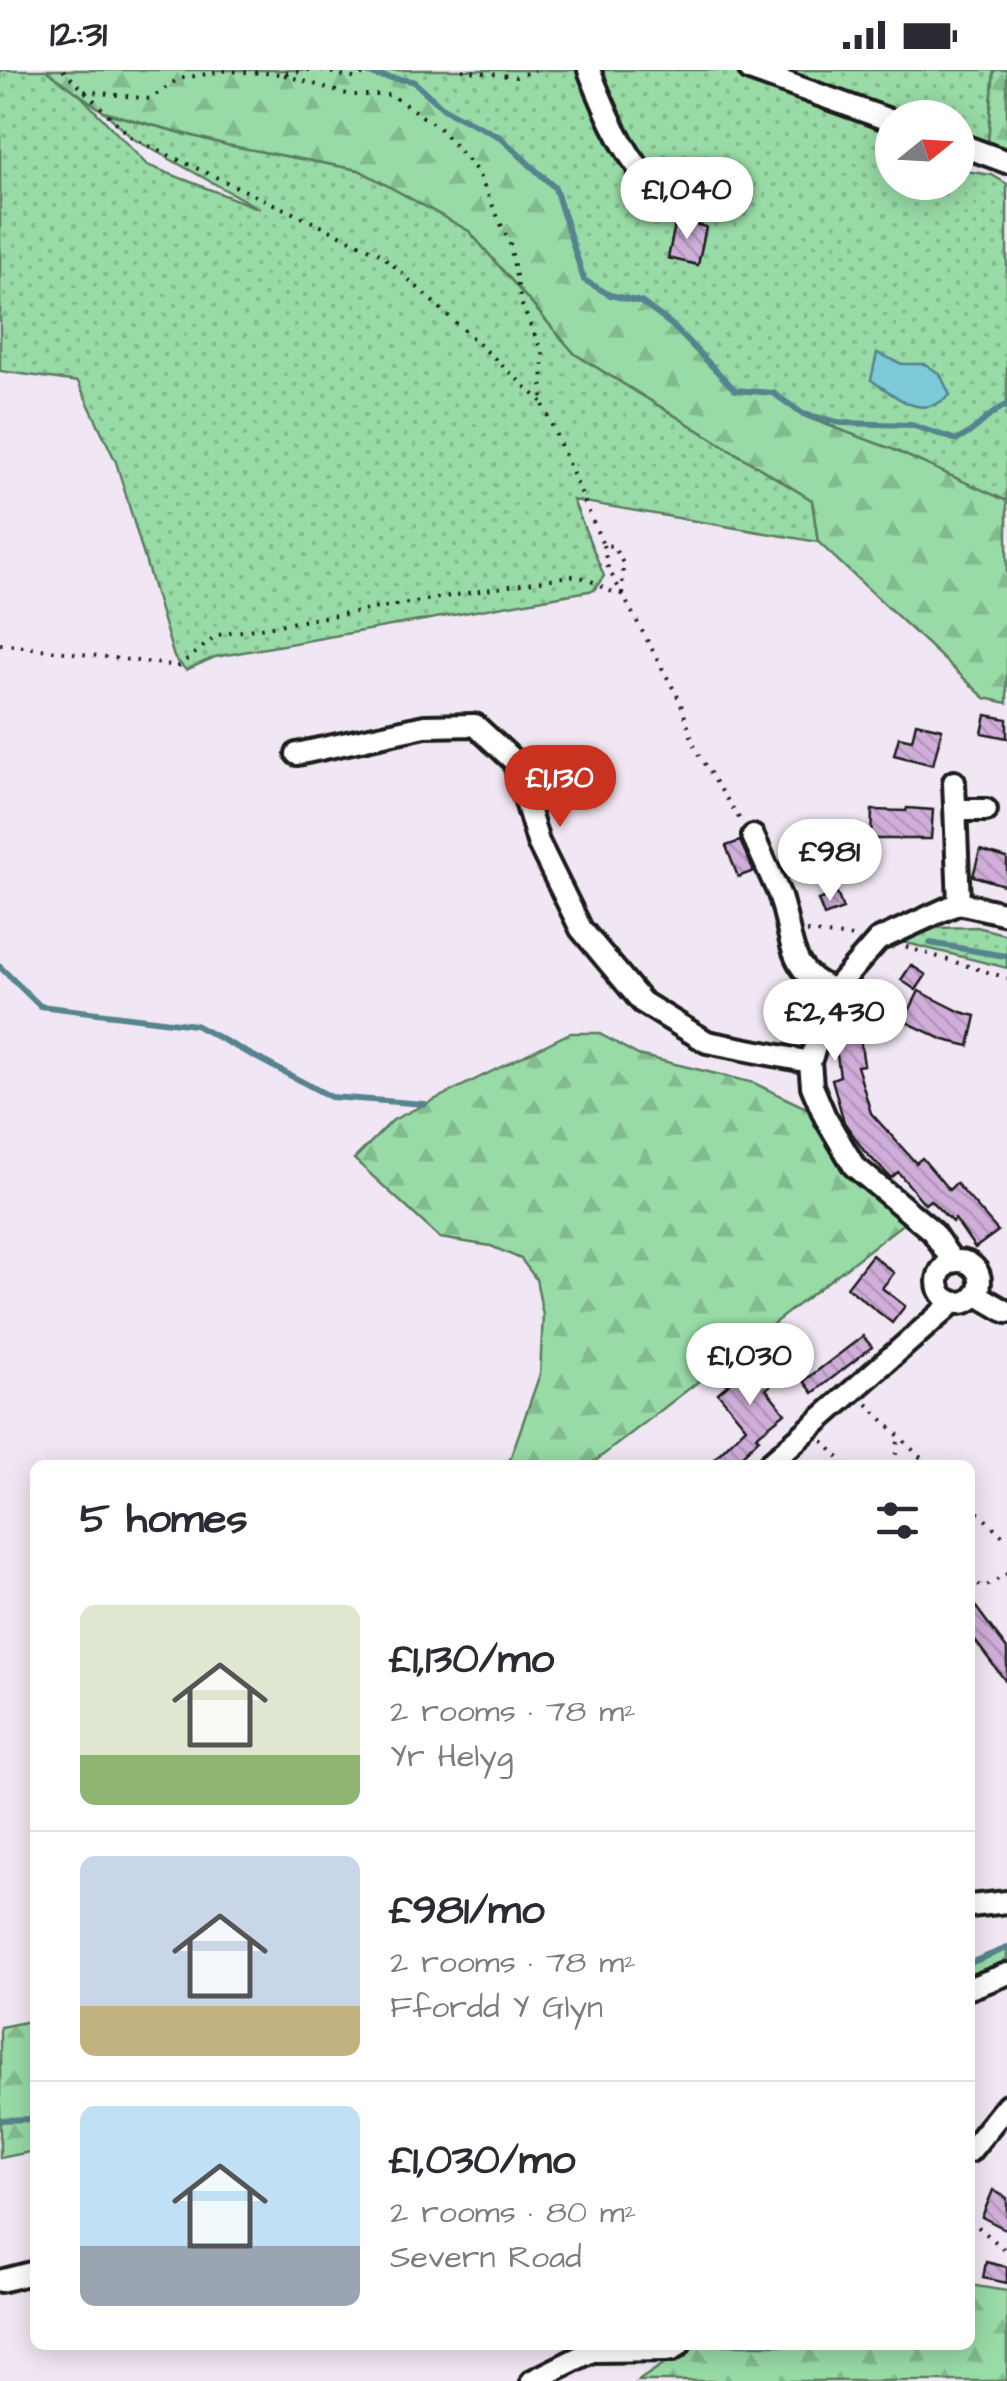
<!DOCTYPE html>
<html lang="en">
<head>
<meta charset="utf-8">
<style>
  :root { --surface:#fff; --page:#f7f7f7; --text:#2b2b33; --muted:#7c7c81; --line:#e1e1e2; --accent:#c8321e }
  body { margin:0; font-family:"Architects Daughter",sans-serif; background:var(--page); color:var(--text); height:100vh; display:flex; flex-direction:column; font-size:38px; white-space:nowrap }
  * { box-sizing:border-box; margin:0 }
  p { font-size:32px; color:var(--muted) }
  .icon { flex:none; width:55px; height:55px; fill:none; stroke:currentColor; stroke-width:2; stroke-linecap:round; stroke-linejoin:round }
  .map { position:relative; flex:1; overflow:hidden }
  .panel { position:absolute; left:30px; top:1390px; width:945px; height:890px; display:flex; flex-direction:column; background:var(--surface); border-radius:15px; box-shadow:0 5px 25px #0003 }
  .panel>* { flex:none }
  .needle { width:65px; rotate:72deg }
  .tools { position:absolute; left:875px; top:30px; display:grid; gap:20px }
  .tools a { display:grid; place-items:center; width:100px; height:100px; border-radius:50%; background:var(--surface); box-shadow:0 5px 25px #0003; font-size:50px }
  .price { position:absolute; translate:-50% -85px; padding:0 22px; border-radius:35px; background:#fff; color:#222; font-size:32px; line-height:65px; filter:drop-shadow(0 2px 5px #0008) }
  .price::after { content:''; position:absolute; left:50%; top:60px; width:30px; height:22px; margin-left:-15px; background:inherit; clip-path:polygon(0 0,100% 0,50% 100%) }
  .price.current { background:var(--accent); color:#fff }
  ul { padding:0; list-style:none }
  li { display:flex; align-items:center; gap:30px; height:250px; padding:0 50px }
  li+li { border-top:2px solid var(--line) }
  li span { display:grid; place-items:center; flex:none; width:280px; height:200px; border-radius:15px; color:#555 }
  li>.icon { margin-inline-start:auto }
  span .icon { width:120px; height:120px; fill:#fffc; stroke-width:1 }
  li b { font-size:42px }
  h2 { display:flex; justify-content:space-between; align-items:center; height:120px; padding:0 50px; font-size:42px }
  .status { display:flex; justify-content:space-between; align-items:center; height:70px; padding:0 50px; background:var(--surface); direction:ltr }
  .status svg { height:28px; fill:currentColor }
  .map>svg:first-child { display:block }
  .green { fill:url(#green-dots); stroke:#5a7c61; stroke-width:2.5 }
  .forest { fill:url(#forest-firs); stroke:#5a7c61; stroke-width:2.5 }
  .water { fill:#7ccada; stroke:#56848e; stroke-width:2.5 }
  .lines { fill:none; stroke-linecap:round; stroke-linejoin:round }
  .stream { stroke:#56848e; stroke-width:6 }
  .building { fill:url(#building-back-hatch); stroke:#1c1c1c; stroke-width:2.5 }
  .minor-casing { stroke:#1c1c1c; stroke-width:28 }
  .path { stroke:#1c1c1c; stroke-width:4; stroke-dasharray:2.5 8; stroke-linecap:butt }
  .minor { stroke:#fff; stroke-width:20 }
</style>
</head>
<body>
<div class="status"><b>12:31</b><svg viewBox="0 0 49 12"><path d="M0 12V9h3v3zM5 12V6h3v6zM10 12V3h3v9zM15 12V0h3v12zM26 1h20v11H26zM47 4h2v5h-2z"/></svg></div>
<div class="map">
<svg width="1007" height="2311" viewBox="0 0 1007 2311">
  <defs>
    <pattern id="green-dots" width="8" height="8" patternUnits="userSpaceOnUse" patternTransform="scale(2.5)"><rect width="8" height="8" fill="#98dba6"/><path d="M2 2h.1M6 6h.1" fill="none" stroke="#82bb8e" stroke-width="1.8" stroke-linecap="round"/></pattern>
    <pattern id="forest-firs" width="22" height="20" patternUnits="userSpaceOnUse" patternTransform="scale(2.5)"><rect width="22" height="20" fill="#98dba6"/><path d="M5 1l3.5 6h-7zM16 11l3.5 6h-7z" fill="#82bb8e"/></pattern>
    <pattern id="building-back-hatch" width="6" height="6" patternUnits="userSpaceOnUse" patternTransform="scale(2.5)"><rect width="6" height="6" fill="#d0aed9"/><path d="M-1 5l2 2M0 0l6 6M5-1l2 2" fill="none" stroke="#b295ba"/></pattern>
  </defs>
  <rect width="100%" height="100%" fill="#f1e7f4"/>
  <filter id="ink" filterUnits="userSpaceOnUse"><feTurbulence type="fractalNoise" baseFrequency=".01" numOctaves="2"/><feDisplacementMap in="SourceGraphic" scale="20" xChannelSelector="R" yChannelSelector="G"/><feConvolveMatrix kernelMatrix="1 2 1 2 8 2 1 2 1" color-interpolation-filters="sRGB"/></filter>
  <g filter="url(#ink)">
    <!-- green -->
    <path class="green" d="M0,0H46L78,23L147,95L260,139L132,68L106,43L227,75L359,100L410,128L469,161L575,284L812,430L818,472L573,430L604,506L594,520L215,587L186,600L174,587L116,392L78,312L0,301Z
      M377,0H994L987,85L958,74V48H892V112H958V100L992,105L1007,114V431L803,344L773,323L735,320L672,255L641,232L610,225L584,210L555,118L500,67L444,39L413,11L377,6Z
      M977,857L1007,865V898L902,872L936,858Z"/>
    <!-- forest -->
    <path class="forest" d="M46,0H362L377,6L413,11L445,39L500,67L555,118L584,210L610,225L641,232L661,246L735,320L773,323L808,348L892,379L1007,431V633L985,628L818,472L812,430L575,284L469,161L410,128L359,100L227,75L104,42Z
      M994,0H1007V92L987,85Z
      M570,963H598L638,985L754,1013L825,1047L854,1096L913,1146L590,1395H508L540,1304L543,1245L536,1209L521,1189L491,1176L440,1168L354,1089L393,1050Z
      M1007,1878V1890L970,1905V1893Z
      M35,1950V2081L0,2088V1957Z
      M970,2215L1007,2221V2311H638L692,2275H970Z"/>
    <!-- water -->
    <path class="water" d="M877,283L902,294H925L940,304L950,325C920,352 897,326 871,310Z"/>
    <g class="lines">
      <!-- stream -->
      <path class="stream" d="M362,0L377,6L413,11L444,39L500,67L555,118L584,210L610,225L641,232L672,255L735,320L773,323L803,344L842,353L911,355L957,370C978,361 988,342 1007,335
        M930,873L1005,886
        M0,897L40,936L195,955L331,1027L425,1034
        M970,1893L1007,1878
        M0,2050L35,2049"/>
    </g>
    <!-- building -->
    <path class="building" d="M676,150L706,157L698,195L668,188Z
      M986,645L1007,649V668L982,663Z
      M916,653L942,659L933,695L894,685L899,667L912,670Z
      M907,738L933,740L931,769H871L872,740L906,741Z
      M740,771L754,801L738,807L726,776Z
      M980,780L1007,788V816L973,806Z
      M837,823L843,839L824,846L818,830Z
      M911,895L926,905L916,920L901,910Z
      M919,921L961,942L976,946L969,976L944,970L904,951Z
      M860,968L864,995L857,996L871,1043L916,1093L922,1088L949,1120L956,1113L998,1161L975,1178L955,1149L952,1152L930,1130L925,1134L898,1102L891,1108L864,1081L844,1052L832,1009L840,1006L835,972Z
      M872,1185L894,1203L882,1218L905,1236L892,1253L847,1217Z
      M863,1266L872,1277L813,1323L804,1311Z
      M763,1285L781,1307L766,1319L785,1343L756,1366L759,1369L732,1395H708L746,1357L718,1323Z
      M970,1529L1007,1579V1613L970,1564Z
      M993,2120L1007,2128V2160L982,2147Z
      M986,2192L1007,2197V2213L983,2208Z"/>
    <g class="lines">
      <!-- minor casing -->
      <g class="minor-casing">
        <path id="minor" d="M589,0C605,40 620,77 648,110
          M750,0L892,51
          M958,74L1007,92
          M297,684L425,656L475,655L514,691L538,772L581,859L642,932L707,972L810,992
          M954,712L959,833
          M955,740H986
          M753,766C762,786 771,805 779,824C794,866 785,902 834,920
          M938 1212a21 21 0 1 1 42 0a21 21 0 1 1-42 0Z
          M953,1192L932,1161L854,1096L825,1047L812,1016L810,992L834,920L878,870L959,833L1007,844
          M976,1224L1007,1242
          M768,1395L947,1238L949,1230
          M970,1836L1007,1832
          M970,1918L1007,1904
          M970,2081L1007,2035
          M0,2211L35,2202
          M532,2311L592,2281L672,2280L679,2275"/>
      </g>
      <!-- path -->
      <path class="path" d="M63,0L132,68L381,184L542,332
        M309,0L281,4L350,25H391L438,57L477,101L510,174L521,233L543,284L542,332L603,475L613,476L623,493L622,524
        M321,0L357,9L368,0
        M462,0L516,7L535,0
        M84,21L150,29L178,9L224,1L281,4
        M603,475L608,498L680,631L696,681L741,751
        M0,574L179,596L218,565L569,506C596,507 599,521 622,524
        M807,862L853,867
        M906,877L1007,908
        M867,1334L928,1395
        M823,1371L846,1395
        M894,1395L899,1366
        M970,1435L1007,1470
        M970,1508L983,1518L1007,1504
        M970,2150L1004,2179"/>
      <!-- minor -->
      <use href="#minor" class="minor"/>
    </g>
  </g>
</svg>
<div class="tools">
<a><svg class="needle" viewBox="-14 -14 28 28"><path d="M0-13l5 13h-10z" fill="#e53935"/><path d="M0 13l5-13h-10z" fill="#7c7c81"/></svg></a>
</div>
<b class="price" style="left:687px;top:172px">£1,040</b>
<b class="price current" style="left:560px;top:760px">£1,130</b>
<b class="price" style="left:830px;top:834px">£981</b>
<b class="price" style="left:835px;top:994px">£2,430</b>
<b class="price" style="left:750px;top:1338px">£1,030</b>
<section class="panel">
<h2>5 homes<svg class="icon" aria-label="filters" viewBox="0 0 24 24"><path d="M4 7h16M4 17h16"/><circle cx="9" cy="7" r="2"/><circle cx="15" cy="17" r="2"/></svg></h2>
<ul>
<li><span style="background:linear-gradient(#dfe7d0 75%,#8fb573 0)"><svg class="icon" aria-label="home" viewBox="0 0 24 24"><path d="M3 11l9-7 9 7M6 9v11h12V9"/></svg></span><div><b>£1,130/mo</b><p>2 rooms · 78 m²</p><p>Yr Helyg</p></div></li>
<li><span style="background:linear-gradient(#c9d6e8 75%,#c2b280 0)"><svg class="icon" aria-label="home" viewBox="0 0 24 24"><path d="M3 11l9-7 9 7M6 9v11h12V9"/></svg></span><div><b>£981/mo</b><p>2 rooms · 78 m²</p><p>Ffordd Y Glyn</p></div></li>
<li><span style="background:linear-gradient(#bfe0f5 70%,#9aa5b1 0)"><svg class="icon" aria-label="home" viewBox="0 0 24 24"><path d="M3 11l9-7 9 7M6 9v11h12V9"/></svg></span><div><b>£1,030/mo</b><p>2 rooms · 80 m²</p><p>Severn Road</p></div></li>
</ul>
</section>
</div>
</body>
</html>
